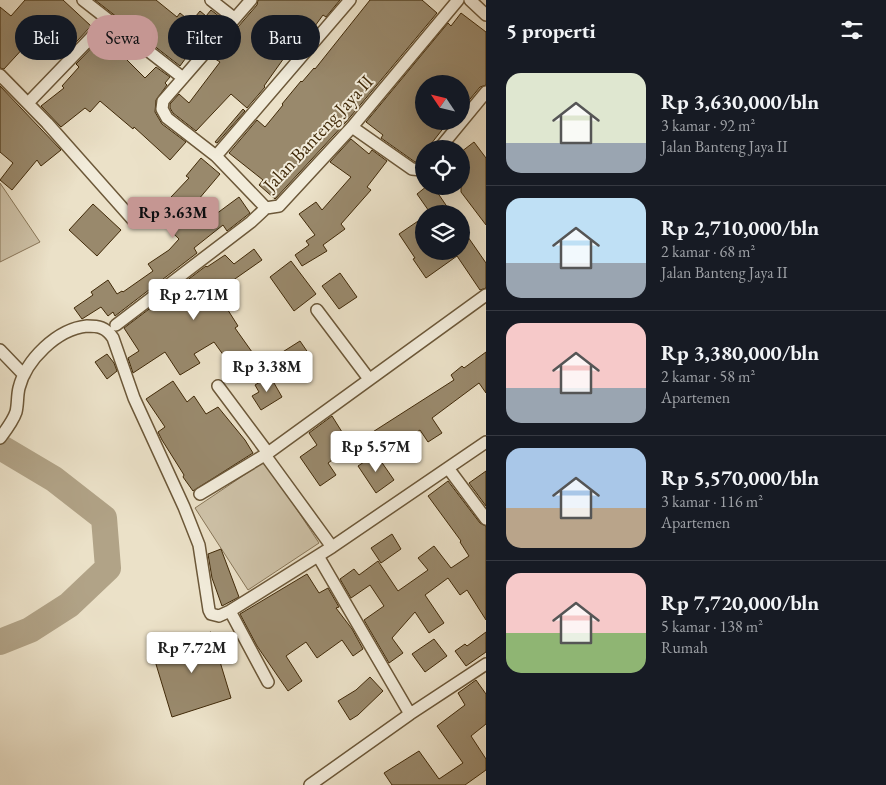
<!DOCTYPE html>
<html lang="id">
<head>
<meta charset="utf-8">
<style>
  :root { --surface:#171b24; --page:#20242c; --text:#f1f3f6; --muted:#9ea1a6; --line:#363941; --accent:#c59692 }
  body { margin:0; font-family:"EB Garamond",serif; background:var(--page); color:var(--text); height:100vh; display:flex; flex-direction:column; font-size:19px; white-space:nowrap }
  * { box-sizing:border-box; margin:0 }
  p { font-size:16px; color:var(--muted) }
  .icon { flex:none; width:28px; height:28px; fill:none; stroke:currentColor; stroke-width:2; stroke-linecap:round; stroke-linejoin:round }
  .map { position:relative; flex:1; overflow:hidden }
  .panel { display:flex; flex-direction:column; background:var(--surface); width:400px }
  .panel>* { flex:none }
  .guide { position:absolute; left:15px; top:15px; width:395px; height:45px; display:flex; gap:10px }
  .needle { width:32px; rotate:305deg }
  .tools { position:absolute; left:415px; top:75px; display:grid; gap:10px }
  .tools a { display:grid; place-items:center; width:55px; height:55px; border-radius:50%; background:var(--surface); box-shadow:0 5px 20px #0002; font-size:25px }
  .price { position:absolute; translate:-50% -42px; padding:0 11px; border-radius:5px; background:#fff; color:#222; font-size:16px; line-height:32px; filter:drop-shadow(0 1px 2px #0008) }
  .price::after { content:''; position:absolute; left:50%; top:30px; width:15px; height:11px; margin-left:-8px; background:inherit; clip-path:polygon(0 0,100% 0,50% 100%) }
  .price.current { background:var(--accent); color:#111 }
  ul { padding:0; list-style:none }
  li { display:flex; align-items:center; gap:15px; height:125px; padding:0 20px }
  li+li { border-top:1px solid var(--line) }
  li span { display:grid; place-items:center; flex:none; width:140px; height:100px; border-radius:15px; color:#555 }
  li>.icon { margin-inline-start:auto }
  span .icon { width:60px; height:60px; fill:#fffc; stroke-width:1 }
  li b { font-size:21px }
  h2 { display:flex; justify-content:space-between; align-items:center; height:60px; padding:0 20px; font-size:21px }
  .tag { padding:0 18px; border-radius:22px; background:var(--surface); box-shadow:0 5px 20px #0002; font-size:18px; line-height:45px }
  .tag.current { background:var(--accent); color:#111 }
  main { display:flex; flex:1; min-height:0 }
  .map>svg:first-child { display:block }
  .green { fill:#cec2a8; stroke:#887658 }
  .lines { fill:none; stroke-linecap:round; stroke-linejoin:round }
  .river { stroke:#b1a387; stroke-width:26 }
  .building { fill:#99896c; stroke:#412a09 }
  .street-casing { stroke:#6c5839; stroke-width:14 }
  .street { stroke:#f2ecdb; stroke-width:11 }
  .labels { text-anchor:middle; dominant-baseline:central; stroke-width:4; stroke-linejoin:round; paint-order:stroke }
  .street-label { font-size:19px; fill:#412a09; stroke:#f2ecdb }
</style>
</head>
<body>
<main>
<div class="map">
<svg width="486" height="785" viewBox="0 0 486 785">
  <rect width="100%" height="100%" fill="#ebe1c8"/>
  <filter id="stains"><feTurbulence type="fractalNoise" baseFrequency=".004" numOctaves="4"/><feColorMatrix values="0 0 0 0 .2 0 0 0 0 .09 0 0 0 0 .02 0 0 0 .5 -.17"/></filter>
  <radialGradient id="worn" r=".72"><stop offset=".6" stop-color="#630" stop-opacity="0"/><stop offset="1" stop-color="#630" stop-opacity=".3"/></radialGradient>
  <!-- green -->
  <path class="green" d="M0,183L40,242L0,262Z
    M265,461L319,543L248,590L195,508Z"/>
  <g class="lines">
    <!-- river -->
    <path class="river" d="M0,447L54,479L104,518L108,568L69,605L30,630L0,642"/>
  </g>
  <!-- building -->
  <path class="building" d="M25,0H63L91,26L64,55L38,32L4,69L0,68V7L11,16Z
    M95,0H156L177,17L180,13L191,22L200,11L206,16L211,10L224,20L191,57L188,55L180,66Z
    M258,0H340L326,17L323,15L299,48L294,44L264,86L265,87L247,108L231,94L196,131L173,113L170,108V104L179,94L189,103L220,62L212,57L257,5Z
    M370,0H422L437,13L346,122L275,199L259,185L263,180L229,153L257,120L265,127L283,105L282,104L301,81L302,82L314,68L315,69Z
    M461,13L486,32V85L480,87L461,110V84H424V121H449L427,149H424V153L417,162H415L381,138L383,135L366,122L448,23L451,26Z
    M103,36L145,78L156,67L170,77L165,83L167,85L156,100L155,112L162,124L186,142L170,160L134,127L133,129L100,101L90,112L85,108L61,127L41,106L64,88L62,86L79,67L76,64Z
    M0,86L61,150L41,166L37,160L12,190L0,180L13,163L0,152Z
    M243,109L245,111L217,143L215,142Z
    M351,139L369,154L372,150L387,161L367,187L371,190L341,224L345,229L323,245L327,251L302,266L295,255L309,245L306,241L315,235L299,214L316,202L322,210L351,177L330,162Z
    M474,142L486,158V225L461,192V152Z
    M201,158L220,174L198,200L212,217L239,197L250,213L227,231L223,225L194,248L197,253L115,316L113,312L108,316L101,307L82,319L74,308L93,295L91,292L108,280L117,294L122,291L123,292L153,271L148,264L169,250L179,239L154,215L189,178L186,176Z
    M427,186H433L452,214H431L417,194Z
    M93,204L121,230L97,256L69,230Z
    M424,217V251H461V227L486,263V288L480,290L457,256L426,278L413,259L415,258L399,234Z
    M254,249L262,260L222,288L224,293L219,296L238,326L235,328L257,359L237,374L214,342L194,354L200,363L180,375L165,352L133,373L128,358L139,351L124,328L206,266L207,267L225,255L234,264Z
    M291,261L316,294L294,311L270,277Z
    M340,273L357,297L339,309L322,286Z
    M300,341L311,357L292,369L281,353Z
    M486,352V393L479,383L432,418L442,433L428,442L420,430L381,455L368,435L454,380L451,375L462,366L464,368Z
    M107,354L114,363L117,371L107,379L95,362Z
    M270,376L282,397L261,410L252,396L259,392L255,385Z
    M173,381L187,402L194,396L206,414L218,407L245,440L253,453L193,491L183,477L184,475L162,440L158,432L165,427L146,399Z
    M332,416L342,432L339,435L348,449L328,463L336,475L320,486L300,457L317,445L309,433Z
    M376,454L394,480L376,493L358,466Z
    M486,471V506L469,483Z
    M448,481L480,523L486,526V620L467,590L460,595L448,578L425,595L444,623L429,633L415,612L392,638L403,653L389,663L364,620L384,606L370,585L351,598L340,579L354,569L359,575L378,561L398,591L428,570L418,558L434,546L451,568L469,556L460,542L461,541L428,496Z
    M392,534L401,549L381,563L371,548Z
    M221,549L239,597L222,606L212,578L208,554Z
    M307,574L319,593L328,588L339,607L336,608L352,629L363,649L353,656L342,640L317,658L306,642L286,656L302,681L288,691L257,646L240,614Z
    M211,632L231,698L172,717L152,651Z
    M486,632V652L466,666L455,651L465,644L467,646Z
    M434,639L447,656L425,672L412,654Z
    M370,677L383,691L358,715L350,720L338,701L356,690Z
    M476,680L486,694V724L471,736L486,759V770L465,785H392L384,773L419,751L439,779L463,763L437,726L465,705L458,693Z"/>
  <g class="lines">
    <!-- street casing -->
    <g class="street-casing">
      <path id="street" d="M83,0L183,78
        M211,0L234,18
        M251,0L163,101L162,109L167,118L216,156L266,208
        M470,0L486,15
        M0,75L47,123L134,221
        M28,103L108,20
        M352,127L412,169L422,170L424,167
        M439,149L486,92
        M216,156L350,0
        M317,310L369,379
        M116,325L251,222L266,208L279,206L352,127L458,0
        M0,350L24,375
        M218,386L268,453
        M0,438C6,430 13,421 16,412C18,404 17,396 19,388C26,360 57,329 87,326C98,326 106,327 113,338L134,398L184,507L199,545L209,610L211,614L219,616L230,611L332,547L486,442
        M265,455L332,547
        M448,468L486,519
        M200,494L268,453L486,295
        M318,556L410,714
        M230,611L268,682
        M310,785L410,714L486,664"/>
    </g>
    <!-- street -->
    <use href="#street" class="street"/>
  </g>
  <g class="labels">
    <!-- street labels -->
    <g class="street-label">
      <text transform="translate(318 133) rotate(-47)">Jalan Banteng Jaya II</text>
    </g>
  </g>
  <rect width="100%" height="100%" filter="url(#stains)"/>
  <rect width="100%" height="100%" fill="url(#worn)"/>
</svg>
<div class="tools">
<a><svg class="needle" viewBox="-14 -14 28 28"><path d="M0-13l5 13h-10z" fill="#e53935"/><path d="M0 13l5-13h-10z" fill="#9ea1a6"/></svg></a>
<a><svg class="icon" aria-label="locate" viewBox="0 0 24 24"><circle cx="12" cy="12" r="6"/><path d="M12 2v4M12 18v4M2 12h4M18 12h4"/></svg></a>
<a><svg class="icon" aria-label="layers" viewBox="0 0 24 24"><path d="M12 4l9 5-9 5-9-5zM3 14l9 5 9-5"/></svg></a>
</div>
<b class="price current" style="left:173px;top:239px">Rp 3.63M</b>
<b class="price" style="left:194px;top:321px">Rp 2.71M</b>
<b class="price" style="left:267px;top:393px">Rp 3.38M</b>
<b class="price" style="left:376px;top:473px">Rp 5.57M</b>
<b class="price" style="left:192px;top:674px">Rp 7.72M</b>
<div class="guide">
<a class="tag">Beli</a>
<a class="tag current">Sewa</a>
<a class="tag">Filter</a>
<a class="tag">Baru</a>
</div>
</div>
<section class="panel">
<h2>5 properti<svg class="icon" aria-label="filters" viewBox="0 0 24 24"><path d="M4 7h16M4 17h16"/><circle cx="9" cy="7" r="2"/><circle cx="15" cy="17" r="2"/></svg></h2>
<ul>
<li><span style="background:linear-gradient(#dfe7d0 70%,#9aa5b1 0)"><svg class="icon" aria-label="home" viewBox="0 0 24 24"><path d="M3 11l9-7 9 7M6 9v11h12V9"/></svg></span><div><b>Rp 3,630,000/bln</b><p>3 kamar · 92 m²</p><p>Jalan Banteng Jaya II</p></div></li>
<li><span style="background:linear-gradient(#bfe0f5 65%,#9aa5b1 0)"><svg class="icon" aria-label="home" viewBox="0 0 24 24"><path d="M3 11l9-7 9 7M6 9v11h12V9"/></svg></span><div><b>Rp 2,710,000/bln</b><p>2 kamar · 68 m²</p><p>Jalan Banteng Jaya II</p></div></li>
<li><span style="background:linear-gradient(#f6c9c9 65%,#9aa5b1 0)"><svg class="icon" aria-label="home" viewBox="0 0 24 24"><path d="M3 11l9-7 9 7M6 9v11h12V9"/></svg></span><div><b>Rp 3,380,000/bln</b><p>2 kamar · 58 m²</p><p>Apartemen</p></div></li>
<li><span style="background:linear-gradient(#a9c7e8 60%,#b9a48a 0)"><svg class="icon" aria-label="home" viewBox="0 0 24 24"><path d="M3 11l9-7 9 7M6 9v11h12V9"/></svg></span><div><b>Rp 5,570,000/bln</b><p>3 kamar · 116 m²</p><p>Apartemen</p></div></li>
<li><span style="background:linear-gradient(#f6c9c9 60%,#8fb573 0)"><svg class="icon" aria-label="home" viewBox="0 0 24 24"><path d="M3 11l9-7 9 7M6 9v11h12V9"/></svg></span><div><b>Rp 7,720,000/bln</b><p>5 kamar · 138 m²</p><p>Rumah</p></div></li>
</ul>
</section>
</main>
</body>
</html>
